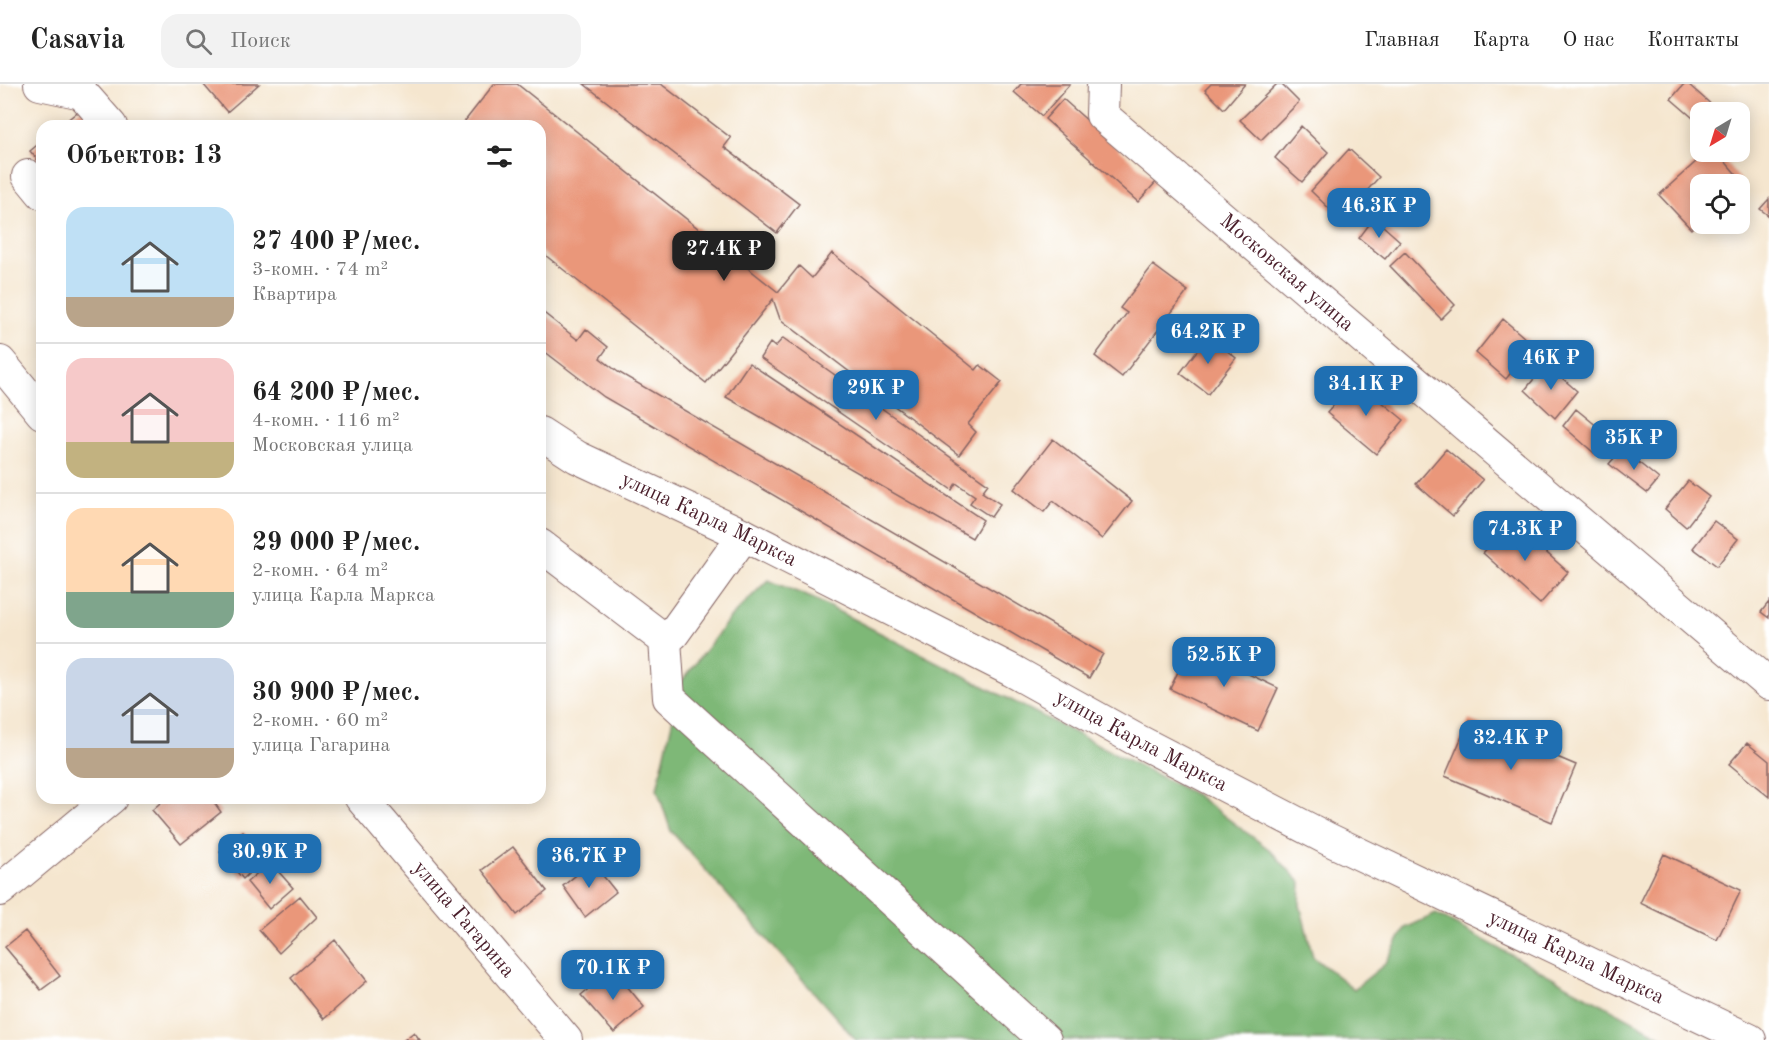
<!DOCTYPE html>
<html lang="ru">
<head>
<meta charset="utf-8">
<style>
  :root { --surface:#fff; --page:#f2f2f2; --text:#222; --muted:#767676; --line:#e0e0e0; --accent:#1f6fb2 }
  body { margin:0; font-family:"Old Standard TT",serif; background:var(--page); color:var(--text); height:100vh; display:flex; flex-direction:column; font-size:22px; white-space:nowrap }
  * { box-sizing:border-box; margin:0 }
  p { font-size:20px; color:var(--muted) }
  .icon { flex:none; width:33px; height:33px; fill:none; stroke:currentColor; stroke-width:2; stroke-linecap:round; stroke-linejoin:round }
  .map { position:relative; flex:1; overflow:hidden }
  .sheet { position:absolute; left:36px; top:36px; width:510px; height:684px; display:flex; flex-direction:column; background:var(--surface); border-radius:18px; box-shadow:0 3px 15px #0003 }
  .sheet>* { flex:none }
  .needle { width:39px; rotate:218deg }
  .tools { position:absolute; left:1690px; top:18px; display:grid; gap:12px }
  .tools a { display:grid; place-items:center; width:60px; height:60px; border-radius:12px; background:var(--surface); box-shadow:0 3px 15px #0003; font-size:30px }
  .price { position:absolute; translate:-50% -51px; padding:0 14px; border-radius:12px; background:var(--accent); color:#fff; font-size:20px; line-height:39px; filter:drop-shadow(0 2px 3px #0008) }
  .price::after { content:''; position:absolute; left:50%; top:36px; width:18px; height:14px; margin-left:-9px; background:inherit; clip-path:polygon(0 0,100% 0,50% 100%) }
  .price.on { background:#222; color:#fff }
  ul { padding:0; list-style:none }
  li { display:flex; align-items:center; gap:18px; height:150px; padding:0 30px }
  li+li { border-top:2px solid var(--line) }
  li span { display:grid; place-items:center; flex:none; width:168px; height:120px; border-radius:18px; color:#555 }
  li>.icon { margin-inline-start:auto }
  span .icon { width:72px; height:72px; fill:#fffc; stroke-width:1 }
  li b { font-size:26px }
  h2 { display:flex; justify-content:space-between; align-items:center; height:72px; padding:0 30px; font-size:26px }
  header { display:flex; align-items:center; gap:36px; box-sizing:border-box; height:84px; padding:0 30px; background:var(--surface); border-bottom:2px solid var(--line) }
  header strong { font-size:28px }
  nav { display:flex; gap:33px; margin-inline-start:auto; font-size:21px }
  .search { width:420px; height:54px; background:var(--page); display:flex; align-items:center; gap:15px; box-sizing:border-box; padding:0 21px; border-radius:18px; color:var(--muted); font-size:22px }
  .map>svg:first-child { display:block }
  .forest { fill:#7eb877; stroke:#646c51; stroke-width:1.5 }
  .building { fill:#ea977a }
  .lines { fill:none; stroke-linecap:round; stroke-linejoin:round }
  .minor-casing { stroke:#866564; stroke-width:34 }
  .minor { stroke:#fff; stroke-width:32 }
  .labels { text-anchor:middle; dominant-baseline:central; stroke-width:4.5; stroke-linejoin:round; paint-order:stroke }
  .street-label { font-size:21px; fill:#4a1f2b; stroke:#fff }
</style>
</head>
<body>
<header>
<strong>Casavia</strong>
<div class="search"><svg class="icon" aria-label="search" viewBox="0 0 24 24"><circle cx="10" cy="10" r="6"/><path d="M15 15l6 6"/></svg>Поиск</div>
<nav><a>Главная</a><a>Карта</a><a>О нас</a><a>Контакты</a></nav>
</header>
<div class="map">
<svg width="1769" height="956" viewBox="0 0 1769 956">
  <rect width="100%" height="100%" fill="#fff"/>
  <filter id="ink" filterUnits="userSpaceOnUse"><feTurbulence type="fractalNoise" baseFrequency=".0167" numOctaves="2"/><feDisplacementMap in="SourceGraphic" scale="12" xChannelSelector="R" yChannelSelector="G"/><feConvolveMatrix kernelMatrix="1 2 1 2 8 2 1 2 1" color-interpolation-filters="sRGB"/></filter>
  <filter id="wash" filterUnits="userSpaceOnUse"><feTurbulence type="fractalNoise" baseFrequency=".008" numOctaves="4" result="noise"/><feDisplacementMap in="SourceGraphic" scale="24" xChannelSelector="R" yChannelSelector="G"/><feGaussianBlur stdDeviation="1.35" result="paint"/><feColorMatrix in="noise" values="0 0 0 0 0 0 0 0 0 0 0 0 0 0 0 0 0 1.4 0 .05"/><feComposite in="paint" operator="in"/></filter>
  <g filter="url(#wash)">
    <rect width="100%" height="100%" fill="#f5e6cf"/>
    <!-- forest -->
    <path class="forest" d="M768,496L814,515L1196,711L1270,766L1301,799L1300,821L1313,873L1354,905L1385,880L1405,844L1436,830L1668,956H856L671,747L657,705L681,598L730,534Z"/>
    <g id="blocks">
      <!-- building -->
      <path class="building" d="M203,0H259L227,28Z
        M494,0H517L778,208L799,182L812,194L832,169L976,286L980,281L1002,298L968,340L976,348L959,371L780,235L773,215L706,299L540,167V42H461Z
        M584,0H661L731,54L724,63L799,120L777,149Z
        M1021,0H1070L1042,32L1014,8Z
        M1211,0H1245L1224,25L1205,6Z
        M1277,0H1281L1299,18L1261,56L1240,36Z
        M1684,0H1688L1714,23L1709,28H1701L1700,40L1671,15Z
        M1063,15L1156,98L1138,118L1045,35Z
        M81,25L96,42H60Z
        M1301,42L1328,68L1302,98L1275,74Z
        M42,57V81L30,67Z
        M1349,65L1379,93L1341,136L1311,107Z
        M1707,68H1717L1741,96L1736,100H1701V135L1691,145L1659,111Z
        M1769,115V132L1760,125Z
        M1374,134L1400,157L1385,175L1359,154Z
        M1405,168L1455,221L1441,235L1390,182Z
        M1153,181L1188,207L1122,293L1095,272L1127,229L1120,224Z
        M540,226L578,256L586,245L608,263L600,274L618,288L1103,570L1089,594L604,313L540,264Z
        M1503,235L1533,261L1506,295L1476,269Z
        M1208,252L1236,274L1208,310L1180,289Z
        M783,254L988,400L982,408L1000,420L991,433L970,419L975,412L956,399L952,406L760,274L770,259L775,263Z
        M749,279L983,436L972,454L726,313Z
        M1546,280L1577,307L1555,334L1525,306Z
        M1355,296L1404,336L1376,370L1327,329Z
        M1576,325L1609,352L1594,369L1563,342Z
        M1053,355L1132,417L1102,455L1053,417L1044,428L1014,405Z
        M1446,365L1483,396L1453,432L1416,400Z
        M1622,365L1659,395L1647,409L1609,380Z
        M1688,397L1709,413L1686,443L1665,425Z
        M1511,437L1568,488L1540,520L1483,469Z
        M1714,437L1738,455L1717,482L1693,464Z
        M1769,518V534L1761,528Z
        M1190,562L1278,604L1258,647L1170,605Z
        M1469,636L1576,681L1552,738L1445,692Z
        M1747,659L1769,677V713L1729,680Z
        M166,714H211L221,728L181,760L152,726Z
        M243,748L266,773L243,795L220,768Z
        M513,763L547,807L517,831L482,786Z
        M1664,770L1741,806L1717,856L1640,819Z
        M270,778L293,804L269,825L247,798Z
        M592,778L616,808L585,833L563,802Z
        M300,812L317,833L279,869L259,846Z
        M25,847L60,892L41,906L5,863Z
        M335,856L367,897L324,935L291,894Z
        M613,885L644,923L614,949L581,911Z
        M414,948L420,956H404Z"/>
    </g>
  </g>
  <g filter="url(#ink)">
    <use href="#blocks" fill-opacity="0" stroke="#866564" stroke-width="1.5"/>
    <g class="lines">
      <!-- minor casing -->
      <g class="minor-casing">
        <g id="minor">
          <path d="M40,0L82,9L111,42"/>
          <path id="s1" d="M1103,0L1102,31L1769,600"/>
          <path d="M28,92L42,109"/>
          <path d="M0,278L42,329"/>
          <path id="s2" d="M540,349L577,373L744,451L1011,586L1133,654L1328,755L1750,956"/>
          <path d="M540,461L665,556L669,614L1045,956"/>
          <path d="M665,556L673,550L744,451"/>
          <path id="s3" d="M361,714L566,956"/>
          <path d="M0,806L111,714"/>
        </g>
      </g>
      <!-- minor -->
      <use href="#minor" class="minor"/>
    </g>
  </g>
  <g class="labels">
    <!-- street labels -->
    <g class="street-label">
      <text stroke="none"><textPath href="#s1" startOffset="274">Московская улица</textPath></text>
      <text stroke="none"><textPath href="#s2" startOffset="190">улица Карла Маркса</textPath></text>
      <text stroke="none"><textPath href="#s2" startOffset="676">улица Карла Маркса</textPath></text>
      <text stroke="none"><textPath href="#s3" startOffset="159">улица Гагарина</textPath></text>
      <text stroke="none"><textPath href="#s2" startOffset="1162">улица Карла Маркса</textPath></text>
    </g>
  </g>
</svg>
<div class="tools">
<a><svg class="needle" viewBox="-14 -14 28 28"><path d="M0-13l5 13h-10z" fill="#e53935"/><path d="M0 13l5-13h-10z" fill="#767676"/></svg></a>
<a><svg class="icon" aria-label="locate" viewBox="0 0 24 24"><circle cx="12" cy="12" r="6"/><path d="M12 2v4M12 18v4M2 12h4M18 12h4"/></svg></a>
</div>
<b class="price" style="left:1379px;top:155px">46.3K ₽</b>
<b class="price on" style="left:724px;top:198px">27.4K ₽</b>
<b class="price" style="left:1208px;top:281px">64.2K ₽</b>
<b class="price" style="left:1551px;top:307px">46K ₽</b>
<b class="price" style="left:1366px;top:333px">34.1K ₽</b>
<b class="price" style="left:876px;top:337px">29K ₽</b>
<b class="price" style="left:1634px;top:387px">35K ₽</b>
<b class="price" style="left:1525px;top:478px">74.3K ₽</b>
<b class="price" style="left:1224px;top:604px">52.5K ₽</b>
<b class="price" style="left:1511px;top:687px">32.4K ₽</b>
<b class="price" style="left:270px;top:801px">30.9K ₽</b>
<b class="price" style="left:589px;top:805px">36.7K ₽</b>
<b class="price" style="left:613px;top:917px">70.1K ₽</b>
<section class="sheet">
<h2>Объектов: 13<svg class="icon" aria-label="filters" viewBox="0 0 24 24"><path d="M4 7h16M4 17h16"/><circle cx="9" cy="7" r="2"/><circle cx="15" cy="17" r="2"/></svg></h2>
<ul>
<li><span style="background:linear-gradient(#bfe0f5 75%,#b9a48a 0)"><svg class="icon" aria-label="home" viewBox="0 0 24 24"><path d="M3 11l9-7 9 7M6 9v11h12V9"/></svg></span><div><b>27 400 ₽/мес.</b><p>3-комн. · 74 m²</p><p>Квартира</p></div></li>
<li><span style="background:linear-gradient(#f6c9c9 70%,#c2b280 0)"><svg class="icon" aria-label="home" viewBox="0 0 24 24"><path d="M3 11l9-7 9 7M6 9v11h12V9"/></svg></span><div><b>64 200 ₽/мес.</b><p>4-комн. · 116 m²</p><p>Московская улица</p></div></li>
<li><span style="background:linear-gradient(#ffd9b3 70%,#7fa58c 0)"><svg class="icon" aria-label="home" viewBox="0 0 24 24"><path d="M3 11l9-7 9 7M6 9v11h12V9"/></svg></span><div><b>29 000 ₽/мес.</b><p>2-комн. · 64 m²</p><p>улица Карла Маркса</p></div></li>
<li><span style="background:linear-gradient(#c9d6e8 75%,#b9a48a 0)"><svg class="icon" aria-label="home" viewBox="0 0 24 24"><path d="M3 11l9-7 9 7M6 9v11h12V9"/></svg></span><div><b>30 900 ₽/мес.</b><p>2-комн. · 60 m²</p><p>улица Гагарина</p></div></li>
</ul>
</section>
</div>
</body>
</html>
